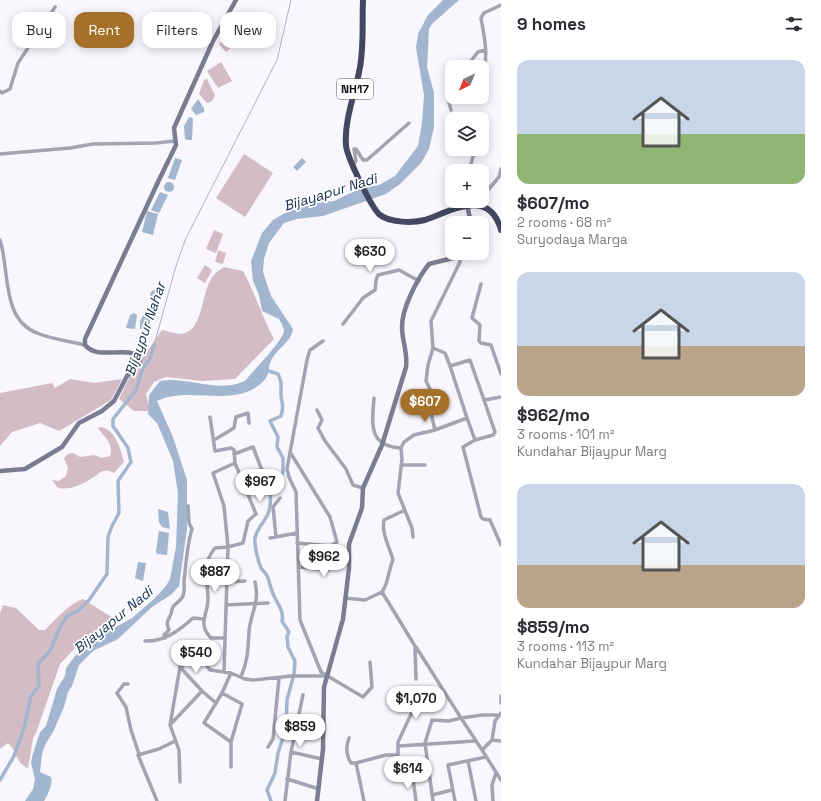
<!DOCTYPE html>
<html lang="en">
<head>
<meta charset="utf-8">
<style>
  :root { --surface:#fff; --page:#f7f7f7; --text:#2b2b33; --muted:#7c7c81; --accent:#a57029 }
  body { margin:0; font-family:"Space Grotesk",sans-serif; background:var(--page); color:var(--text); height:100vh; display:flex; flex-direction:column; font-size:15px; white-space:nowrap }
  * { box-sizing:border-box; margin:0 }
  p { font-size:13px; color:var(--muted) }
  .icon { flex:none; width:22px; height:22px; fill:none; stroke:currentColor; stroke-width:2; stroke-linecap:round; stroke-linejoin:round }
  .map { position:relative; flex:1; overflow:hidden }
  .sheet { display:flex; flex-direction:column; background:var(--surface); width:320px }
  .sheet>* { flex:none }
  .hud { position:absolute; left:12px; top:12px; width:380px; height:36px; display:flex; gap:8px }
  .needle { width:26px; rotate:223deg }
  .controls { position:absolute; left:445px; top:60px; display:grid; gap:8px }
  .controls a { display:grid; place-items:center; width:44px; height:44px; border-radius:8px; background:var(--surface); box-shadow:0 2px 10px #0003; font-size:20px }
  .price { position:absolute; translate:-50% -34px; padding:0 9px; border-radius:14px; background:#fff; color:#222; font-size:13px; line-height:26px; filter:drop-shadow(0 1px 2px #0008) }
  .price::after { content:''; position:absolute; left:50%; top:24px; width:12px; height:9px; margin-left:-6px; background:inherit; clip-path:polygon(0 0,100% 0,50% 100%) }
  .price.on { background:var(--accent); color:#fff }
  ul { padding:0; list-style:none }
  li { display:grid; align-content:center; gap:8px; height:212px; padding:0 16px }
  li span { display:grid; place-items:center; height:124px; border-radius:12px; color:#555 }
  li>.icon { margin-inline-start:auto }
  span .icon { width:72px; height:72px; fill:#fffc; stroke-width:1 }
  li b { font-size:17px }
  h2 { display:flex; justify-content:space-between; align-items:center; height:48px; padding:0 16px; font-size:17px }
  .chip { padding:0 14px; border-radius:12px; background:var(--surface); box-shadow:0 2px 10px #0003; font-size:14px; line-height:36px }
  .chip.on { background:var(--accent); color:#fff }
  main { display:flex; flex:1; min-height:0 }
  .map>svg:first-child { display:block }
  .green { fill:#d4bcc4 }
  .water { fill:#a2b6d0 }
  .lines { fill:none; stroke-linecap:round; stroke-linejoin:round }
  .stream { stroke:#a2b6d0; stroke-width:1 }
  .canal { stroke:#a2b6d0; stroke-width:3.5 }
  .street { stroke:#a2a4b1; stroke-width:3.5 }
  .secondary { stroke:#7a7c8f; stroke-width:4.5 }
  .highway { stroke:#454761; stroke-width:6 }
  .labels { text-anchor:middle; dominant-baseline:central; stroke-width:3.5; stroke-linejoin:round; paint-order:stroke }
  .shield { fill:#fff; stroke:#5a565e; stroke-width:1 }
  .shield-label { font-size:12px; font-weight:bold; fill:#130e19 }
  .water-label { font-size:14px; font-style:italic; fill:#122e52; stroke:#fff }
</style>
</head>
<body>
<main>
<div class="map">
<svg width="501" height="801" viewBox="0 0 501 801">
  <rect width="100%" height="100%" fill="#f9f6fd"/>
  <!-- green -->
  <path class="green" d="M226,38L233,46L226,52L219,44Z
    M221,62L232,81L218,88L207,71Z
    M207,79L215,95L212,101L207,103L199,94L204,80Z
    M244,154L273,173L245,217L216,198Z
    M214,230L223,234L216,253L206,249Z
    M218,250L226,253L223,264L215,262Z
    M205,265L212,270L205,283L197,278Z
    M224,267L243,271C255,293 262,317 274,339L235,379L202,381L166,377L154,382L146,394L150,411H134L119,399L130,376L162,330C168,331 175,334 181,334C205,331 200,290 214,275C216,272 221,269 224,267Z
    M70,379L94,383L122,379L111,400L59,431L40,423L12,432L0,446V393L52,383L55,388Z
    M100,427C115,428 121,450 124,462L114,473C102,466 99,475 89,480C80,486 68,490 58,488L52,480L59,481L66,476L68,468L64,458L68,454L73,453L80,457L94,455L102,458L110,456C114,445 106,438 100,431L98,428Z
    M83,599L113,618L112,624L108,629L92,636L77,646L60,664L36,733L33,738L28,769C13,759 19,754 8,743L0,749V613L3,605L16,608L39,630H45C56,619 69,604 83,599Z"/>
  <!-- water -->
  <path class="water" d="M443,0H459L432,24L429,29L427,67L434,93V127L429,149L421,163L400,184L386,194L323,216L297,219L284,223L269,243L264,259L263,272L271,296L293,329C291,343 276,349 271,361C268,366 270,372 266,378C239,412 190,384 157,401L173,437L187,480V529L179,586L172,594L152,607L118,639L93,651L79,665L72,686L68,692L64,707L53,732L45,745L42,754L40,772L51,777C53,784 48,794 44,801H25L33,789L35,779L31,763L32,757L40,732L46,726L57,689L65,676L66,668L76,655L107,632L132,618L154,599L166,586L170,579L176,547L178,493L173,461L157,423L148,414L149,395L160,381C188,376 217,394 245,381C252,372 283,341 284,331C284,327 281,323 279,319L262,311L259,295L253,281L251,261L262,233L273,220L285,213L312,203L334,201L361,188L379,185L395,176L418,146L422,123L424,95L416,48L418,34L428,15Z
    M236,12L241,16L238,21L243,15L251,22L246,29L237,22L230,32L227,30Z
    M198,99L204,108V112L196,115L191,109Z
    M189,117L193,118L192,140H188L185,139L184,126Z
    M175,158L182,160L175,180L168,178Z
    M302,158L306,162L297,171L293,167Z
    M164 187a5 5 0 1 1 10 0a5 5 0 1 1-10 0Z
    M160,192L168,195L159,213L151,210Z
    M147,211L158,214L153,235L142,232Z
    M150 295a5 5 0 1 1 10 0a5 5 0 1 1-10 0Z
    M134,313L137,315L135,329L126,328L130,315Z
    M143,315H151L149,329H140V321Z
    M158,509L168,512L170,529L162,527L159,522Z
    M159,531L169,533L167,555L157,554L156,551Z
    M138,562L146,563L143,581L135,578Z"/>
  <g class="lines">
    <!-- stream -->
    <path class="stream" d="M154,345L176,266L186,238L277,60L291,0"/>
    <!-- canal -->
    <path class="canal" d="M266,370L278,374C282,382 281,385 281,393C281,404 285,404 281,416L270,421L278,437L277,447L283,458V473C263,483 274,495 269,511C266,521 258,526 255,538C254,545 258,561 261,568C263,571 267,574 268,578C270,584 271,590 274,596C278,605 284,610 282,621L289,632L287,636L288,647L295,661L294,674L287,700L286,729L278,753L275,773L267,790L271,801
      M0,780L14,756L24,728L31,696L39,686L38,664L50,651L60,627L67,616L79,610L89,600L107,574L108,537L112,526L119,513L118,481L131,462L128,448L113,426V419L136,390L143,368L150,359L154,345"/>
    <!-- street -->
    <path class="street" d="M466,67L478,52L485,50
      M482,70C490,60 483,30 481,18L484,13L501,5
      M0,91L2,93L10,89L18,63L55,7
      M451,110L448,99L452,94
      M0,154L70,148L93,144L156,143L175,141
      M353,165L356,161L354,149H356L363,160H367L409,123
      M469,171L475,149
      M482,197L499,177L501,169
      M0,240C10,271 1,319 37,333C51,339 69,341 85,345
      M481,284L472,318L480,325L479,341L481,343L491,345L501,374
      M343,324L363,298L375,290L376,280L378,275L399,270L419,281
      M323,341L310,350L307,360L287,469L289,477L296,492L300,620L321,672L363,697L372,687L370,662
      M433,348L428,365L426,381L431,391V413L435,430
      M450,366L445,353L433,348L431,321L460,262L459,254
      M374,398C372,424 368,446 401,448
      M317,410L322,420L318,428L325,441L346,469L353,485L363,488
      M210,417L215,451L231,448L234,450L235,463L256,514L248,521L243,543L228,547L215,548C200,567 208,579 208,599C208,614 197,624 211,638H224
      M467,418L450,366L470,360L484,400
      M214,440L234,428L236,417L248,413L249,423
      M475,440L463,447L481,517L483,519L490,520L501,545
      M290,452L330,517L337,542L331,546V560L328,570L299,567
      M234,454L253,447L263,473
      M402,465H425
      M276,537L273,507L280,498
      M413,537L412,528L398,493L402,459L401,448L404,442L414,435L435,430L467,418L475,440L493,435L495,432L484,400L501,397
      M270,538L297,533
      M297,543L331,546
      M331,560L348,561
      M227,582L245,581
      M382,592C389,582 388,571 393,560C390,548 381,533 384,520L405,510
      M345,598L365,600L382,592L415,646L416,679
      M226,605L268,603
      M165,638L164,635L169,630C166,622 167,623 170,616C172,614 171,610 173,607C175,603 181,601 183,596C185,590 184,586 184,581C186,564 187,545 192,529L189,523L188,506
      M145,641C164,642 180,630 193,618L203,619
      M416,647L461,718L482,715H498
      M180,667L197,658L202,660L210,670L231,673L245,679L253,680L291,676H325
      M180,667L170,725L179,750L180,782
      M180,667L202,691L216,703
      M224,671L228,547L224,506L213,473L235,463
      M241,677C248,660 248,649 249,631C251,612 260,602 255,582
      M128,684H124L117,693L126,707L131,730L139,754
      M222,693L242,704L231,742V767
      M501,696V703
      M501,713L495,721L492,740L482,750L501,780
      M170,725L202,691
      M349,738C346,746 346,755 351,763H356
      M492,740L501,741
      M231,742L204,723L222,693L231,673
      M399,746L475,741
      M268,747L273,739L279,678
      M291,752L322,759
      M468,761L476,801
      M413,778L416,801
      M287,779L319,789
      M432,795L452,790
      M157,801L138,755L159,749L175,741
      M285,801L291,752L303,695
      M364,801L356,763L386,755H398V742L421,693
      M433,801L425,743L432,720L449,721L461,718L482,750
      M455,801L448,765L486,757
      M493,801L492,785L496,773"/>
    <!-- secondary -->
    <path class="secondary" d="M467,205L471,223
      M0,471L25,469L62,447L79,423L102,411L114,401L127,376L140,361V357C126,345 98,361 85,345V339L158,182L176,145L174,128L182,110L213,41L236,0
      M317,801L323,749L324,687L343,619L349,568V544L362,508L363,488L382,445L406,367C408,353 402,341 402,327C402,308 417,279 429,264L453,258L460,253"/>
    <!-- highway -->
    <path class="highway" d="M363,0C362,22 364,45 360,67C356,92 344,119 346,145C346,155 372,209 380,215C391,223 413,223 425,220C452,211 489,187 501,230"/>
  </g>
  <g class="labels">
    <!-- shield labels -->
    <rect class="shield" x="337" y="79" width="36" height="20" rx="3"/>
    <g class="shield-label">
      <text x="355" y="89">NH17</text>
    </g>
    <!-- water labels -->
    <g class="water-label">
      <text transform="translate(330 192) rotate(-17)">Bijayapur Nadi</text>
      <text transform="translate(145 329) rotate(-71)">Bijaypur Nahar</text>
      <text transform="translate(113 620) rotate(-39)">Bijayapur Nadi</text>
    </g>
  </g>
</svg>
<div class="controls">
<a><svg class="needle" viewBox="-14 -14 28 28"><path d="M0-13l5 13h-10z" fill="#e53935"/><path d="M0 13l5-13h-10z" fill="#7c7c81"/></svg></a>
<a><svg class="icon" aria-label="layers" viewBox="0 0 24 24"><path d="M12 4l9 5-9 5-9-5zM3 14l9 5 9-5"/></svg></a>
<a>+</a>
<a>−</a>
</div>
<b class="price" style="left:370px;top:273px">$630</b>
<b class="price on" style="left:425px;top:423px">$607</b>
<b class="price" style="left:260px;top:503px">$967</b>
<b class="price" style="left:324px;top:578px">$962</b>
<b class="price" style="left:215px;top:593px">$887</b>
<b class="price" style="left:196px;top:674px">$540</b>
<b class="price" style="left:416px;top:720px">$1,070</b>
<b class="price" style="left:300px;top:748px">$859</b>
<b class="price" style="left:408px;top:790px">$614</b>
<div class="hud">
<a class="chip">Buy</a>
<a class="chip on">Rent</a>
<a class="chip">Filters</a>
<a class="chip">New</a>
</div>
</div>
<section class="sheet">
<h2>9 homes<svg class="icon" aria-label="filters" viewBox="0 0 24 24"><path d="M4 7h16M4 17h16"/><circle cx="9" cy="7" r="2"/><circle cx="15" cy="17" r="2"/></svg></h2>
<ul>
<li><span style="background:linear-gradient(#c9d6e8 60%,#8fb573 0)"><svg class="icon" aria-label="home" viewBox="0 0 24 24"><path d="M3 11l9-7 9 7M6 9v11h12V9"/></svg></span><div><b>$607/mo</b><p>2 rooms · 68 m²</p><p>Suryodaya Marga</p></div></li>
<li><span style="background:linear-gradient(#c9d6e8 60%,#b9a48a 0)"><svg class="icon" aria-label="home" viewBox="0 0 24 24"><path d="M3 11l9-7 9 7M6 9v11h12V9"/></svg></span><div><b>$962/mo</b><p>3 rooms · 101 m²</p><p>Kundahar Bijaypur Marg</p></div></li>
<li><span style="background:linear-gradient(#c9d6e8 65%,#b9a48a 0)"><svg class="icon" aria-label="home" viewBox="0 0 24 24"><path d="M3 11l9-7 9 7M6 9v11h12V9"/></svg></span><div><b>$859/mo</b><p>3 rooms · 113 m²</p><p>Kundahar Bijaypur Marg</p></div></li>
</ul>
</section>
</main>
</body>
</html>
